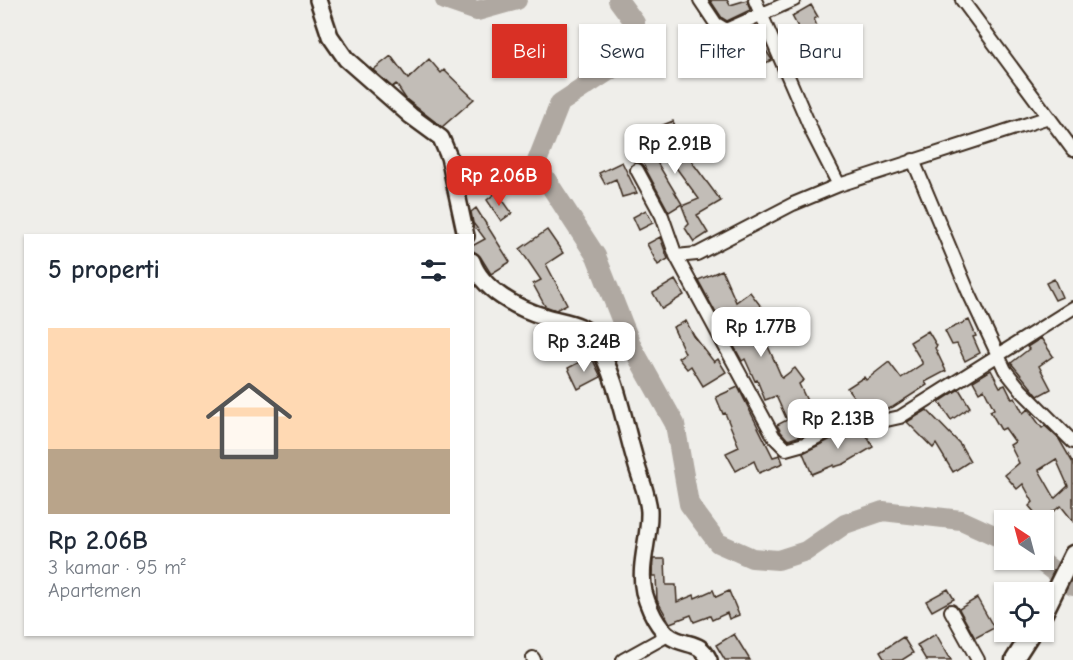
<!DOCTYPE html>
<html lang="id">
<head>
<meta charset="utf-8">
<style>
  :root { --surface:#fff; --page:#f2f2f3; --text:#1f2937; --muted:#747a83; --accent:#d93025 }
  body { margin:0; font-family:"Comic Neue",sans-serif; background:var(--page); color:var(--text); height:100vh; display:flex; flex-direction:column; font-size:22px; white-space:nowrap }
  * { box-sizing:border-box; margin:0 }
  p { font-size:20px; color:var(--muted) }
  .icon { flex:none; width:33px; height:33px; fill:none; stroke:currentColor; stroke-width:2; stroke-linecap:round; stroke-linejoin:round }
  .map { position:relative; flex:1; overflow:hidden }
  .drawer { position:absolute; left:24px; top:234px; width:450px; height:402px; display:flex; flex-direction:column; background:var(--surface); border-radius:0px; box-shadow:0 2px 4px #0004 }
  .drawer>* { flex:none }
  .top-card { position:absolute; left:492px; top:24px; width:490px; height:54px; display:flex; gap:12px }
  .needle { width:39px; rotate:324deg }
  .buttons { position:absolute; left:994px; top:510px; display:grid; gap:12px }
  .buttons a { display:grid; place-items:center; width:60px; height:60px; border-radius:0px; background:var(--surface); box-shadow:0 2px 4px #0004; font-size:30px }
  .price { position:absolute; translate:-50% -51px; padding:0 14px; border-radius:12px; background:#fff; color:#222; font-size:20px; line-height:39px; filter:drop-shadow(0 2px 3px #0008) }
  .price::after { content:''; position:absolute; left:50%; top:36px; width:18px; height:14px; margin-left:-9px; background:inherit; clip-path:polygon(0 0,100% 0,50% 100%) }
  .price.current { background:var(--accent); color:#fff }
  ul { padding:0; list-style:none }
  li { display:grid; align-content:center; gap:12px; height:318px; padding:0 24px }
  li span { display:grid; place-items:center; height:186px; border-radius:0px; color:#555 }
  li>.icon { margin-inline-start:auto }
  span .icon { width:108px; height:108px; fill:#fffc; stroke-width:1 }
  li b { font-size:26px }
  h2 { display:flex; justify-content:space-between; align-items:center; height:72px; padding:0 24px; font-size:26px }
  .pill { padding:0 21px; border-radius:0px; background:var(--surface); box-shadow:0 2px 4px #0004; font-size:21px; line-height:54px }
  .pill.current { background:var(--accent); color:#fff }
  .map>svg:first-child { display:block }
  .lines { fill:none; stroke-linecap:round; stroke-linejoin:round }
  .river { stroke:#afa8a1; stroke-width:20 }
  .building { fill:#c2bdb7; stroke:#3b2a1e; stroke-width:1.5; fill-rule:evenodd }
  .minor-casing { stroke:#3b2a1e; stroke-width:16 }
  .tertiary-casing { stroke:#3b2a1e; stroke-width:20 }
  .secondary-casing { stroke:#3b2a1e; stroke-width:21 }
  .minor { stroke:#f6f6f2; stroke-width:12 }
  .tertiary { stroke:#f6f6f2; stroke-width:15 }
  .secondary { stroke:#f6f6f2; stroke-width:16 }
</style>
</head>
<body>
<div class="map">
<svg width="1073" height="660" viewBox="0 0 1073 660">
  <rect width="100%" height="100%" fill="#efeeea"/>
  <filter id="ink" filterUnits="userSpaceOnUse"><feTurbulence type="fractalNoise" baseFrequency=".0167" numOctaves="2"/><feDisplacementMap in="SourceGraphic" scale="12" xChannelSelector="R" yChannelSelector="G"/><feConvolveMatrix kernelMatrix="1 2 1 2 8 2 1 2 1" color-interpolation-filters="sRGB"/></filter>
  <g filter="url(#ink)">
    <g class="lines">
      <!-- river -->
      <path class="river" d="M445,0L477,11L517,0
        M618,0L635,23L627,59L560,103L536,164L596,256L632,347L675,424L689,504L718,543L752,558L778,560L806,551L845,524L883,511L961,520L1005,540
        M1039,560L1073,586"/>
    </g>
    <!-- building -->
    <path class="building" d="M710,0H727L730,5L747,0L750,10L727,21L722,18Z
      M811,5L818,17L814,19L823,40L789,57L782,41L800,31L792,16Z
      M753,30L772,60L740,75L727,43Z
      M391,56L408,79L429,59L441,73L444,70L474,99L442,127L406,99L396,84L392,87L373,70Z
      M673,121L684,152L686,151L693,161L692,162L721,201L697,215L708,233L694,242L685,228L689,224L682,206L699,199L658,143L649,149L682,204L669,212L644,166L641,163L634,162L631,157L634,156L629,142L649,135L648,131Z
      M622,162L637,193L622,197L616,179L605,184L599,173Z
      M497,192L512,213L501,221L487,200Z
      M476,208L510,262L491,274L480,256L472,250V246L485,239L473,223L471,212Z
      M646,210L653,223L639,230L633,217Z
      M547,230L563,253L546,264L567,304L556,310L545,306L533,284L541,280L520,249Z
      M660,237L668,259L658,265L647,244Z
      M722,270L736,302L750,292L763,309L736,328L746,343L763,335L782,378L795,368L804,380L799,384L809,405L813,403L825,418L800,436L788,440L781,432L777,425L787,420L776,396L765,400L757,380L755,381L745,359L742,361L698,280Z
      M1054,279L1062,297L1055,300L1046,283Z
      M675,280L684,295L662,309L653,293Z
      M969,320L976,336L973,337L980,353L965,361L957,344L952,345L945,331Z
      M686,321L694,336L714,362L718,359L726,372L703,386L691,366L687,369L678,358L685,353L673,327Z
      M928,331L937,346L935,348L946,371L925,382L927,385L893,407L873,415L866,413L847,388L864,377L866,380L889,362L901,378L922,364V362L910,342Z
      M1041,338L1053,356L1039,366L1051,389L1038,396L1011,363L1029,349L1027,347Z
      M591,356L601,377L578,389L568,368Z
      M991,370L1000,387L1005,385L1012,399L1015,398L1023,413L1028,409L1042,428L1045,426L1059,439L1073,463V521L1061,506L1041,520L1029,506L1033,502L1023,484L1017,489L1005,475L1019,463L1010,445L1015,442L1005,428L1001,430L990,411L994,409L984,389L979,392L973,381ZM1056,459L1068,486L1055,498L1039,470Z
      M738,387L773,457L780,455L783,463L759,473L754,461L736,471L726,453L739,447L725,413L723,414L716,397Z
      M959,389L970,407L951,420L939,402Z
      M927,410L960,444L970,461L953,472L936,444L933,448L907,422Z
      M855,427L863,429L873,447L844,464L834,467V465L812,474L803,453Z
      M653,559H665L666,585H676L677,602L694,595L695,598L713,590L716,597L729,591L739,615L729,619L727,613L712,620L710,616L694,622L691,615L670,623L657,600L656,576H652Z
      M948,589L954,599L932,611L926,601Z
      M977,598L994,628L975,638L959,609Z
      M734,634L750,660H725L716,645Z
      M936,634L951,660H926L917,645Z
      M903,637L913,653L902,660H885L880,652Z"/>
    <g class="lines">
      <!-- minor casing -->
      <g class="minor-casing">
        <path id="minor" d="M700,0L716,24L726,30L794,0
          M755,0L813,134L839,185
          M962,0L1073,150
          M913,160L968,291L1005,370L1021,390L1073,442
          M637,170L662,216L676,256L697,254L793,204L839,185L1049,117
          M676,256L774,437L786,449L804,444L854,418L873,423L900,417L1073,308
          M951,611L978,660
          M533,658L534,660
          M623,660L668,635"/>
      </g>
      <!-- tertiary casing -->
      <g class="tertiary-casing">
        <path id="tertiary" d="M318,0L330,36L346,59L411,116L441,138L449,157L466,236
          M472,261C482,290 518,309 546,317C567,323 584,322 596,342C617,378 624,423 636,463C640,478 648,495 649,511C650,538 638,565 644,592C649,609 659,633 677,640C692,646 701,643 709,660"/>
      </g>
      <!-- secondary casing -->
      <g class="secondary-casing">
        <path id="secondary" d="M1044,613L1073,554
          M1014,660L1032,632"/>
      </g>
      <!-- minor -->
      <use href="#minor" class="minor"/>
      <!-- tertiary -->
      <use href="#tertiary" class="tertiary"/>
      <!-- secondary -->
      <use href="#secondary" class="secondary"/>
    </g>
  </g>
</svg>
<div class="buttons">
<a><svg class="needle" viewBox="-14 -14 28 28"><path d="M0-13l5 13h-10z" fill="#e53935"/><path d="M0 13l5-13h-10z" fill="#747a83"/></svg></a>
<a><svg class="icon" aria-label="locate" viewBox="0 0 24 24"><circle cx="12" cy="12" r="6"/><path d="M12 2v4M12 18v4M2 12h4M18 12h4"/></svg></a>
</div>
<b class="price" style="left:675px;top:175px">Rp 2.91B</b>
<b class="price current" style="left:499px;top:207px">Rp 2.06B</b>
<b class="price" style="left:761px;top:358px">Rp 1.77B</b>
<b class="price" style="left:584px;top:373px">Rp 3.24B</b>
<b class="price" style="left:838px;top:450px">Rp 2.13B</b>
<div class="top-card">
<a class="pill current">Beli</a>
<a class="pill">Sewa</a>
<a class="pill">Filter</a>
<a class="pill">Baru</a>
</div>
<section class="drawer">
<h2>5 properti<svg class="icon" aria-label="filters" viewBox="0 0 24 24"><path d="M4 7h16M4 17h16"/><circle cx="9" cy="7" r="2"/><circle cx="15" cy="17" r="2"/></svg></h2>
<ul>
<li><span style="background:linear-gradient(#ffd9b3 65%,#b9a48a 0)"><svg class="icon" aria-label="home" viewBox="0 0 24 24"><path d="M3 11l9-7 9 7M6 9v11h12V9"/></svg></span><div><b>Rp 2.06B</b><p>3 kamar · 95 m²</p><p>Apartemen</p></div></li>
</ul>
</section>
</div>
</body>
</html>
